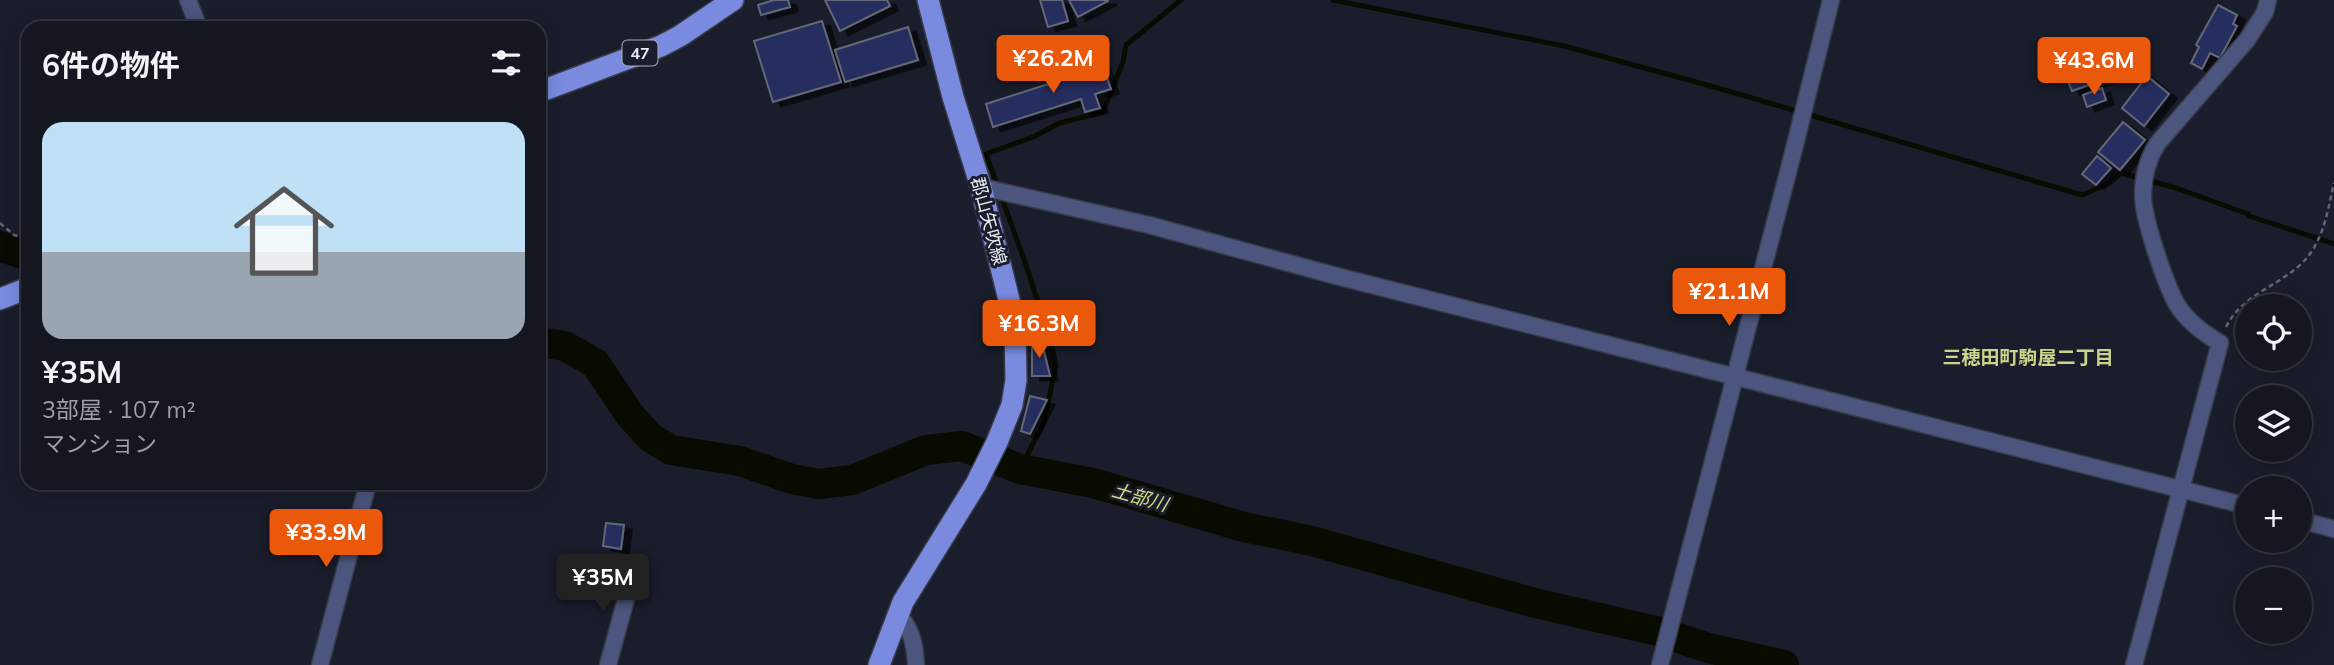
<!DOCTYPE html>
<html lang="ja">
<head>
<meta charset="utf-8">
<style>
  :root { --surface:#141620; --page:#1d1f29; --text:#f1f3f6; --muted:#9d9fa5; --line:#33353e; --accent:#ea580c }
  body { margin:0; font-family:Mulish,"Noto Sans JP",sans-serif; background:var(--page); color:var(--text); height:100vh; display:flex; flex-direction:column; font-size:26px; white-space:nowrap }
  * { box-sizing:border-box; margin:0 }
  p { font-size:23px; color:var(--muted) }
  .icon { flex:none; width:38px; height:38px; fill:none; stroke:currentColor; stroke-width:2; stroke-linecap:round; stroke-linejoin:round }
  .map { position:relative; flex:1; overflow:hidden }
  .sheet { position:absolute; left:21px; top:21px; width:525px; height:469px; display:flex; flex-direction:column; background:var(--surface); border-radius:21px; box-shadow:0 4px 18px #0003,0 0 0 2px var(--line) }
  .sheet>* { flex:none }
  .controls { position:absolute; left:2235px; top:294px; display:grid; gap:14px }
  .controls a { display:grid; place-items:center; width:77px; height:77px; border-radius:50%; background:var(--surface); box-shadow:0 4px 18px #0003,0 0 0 2px var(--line); font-size:35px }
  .price { position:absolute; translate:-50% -60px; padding:0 16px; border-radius:7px; background:var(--accent); color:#fff; font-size:23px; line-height:46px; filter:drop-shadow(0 2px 4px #0008) }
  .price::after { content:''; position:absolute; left:50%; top:42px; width:21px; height:16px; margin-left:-10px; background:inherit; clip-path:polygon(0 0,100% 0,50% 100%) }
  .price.active { background:#222; color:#fff }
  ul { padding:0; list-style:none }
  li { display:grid; align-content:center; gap:14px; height:371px; padding:0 21px }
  li span { display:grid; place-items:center; height:217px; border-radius:21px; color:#555 }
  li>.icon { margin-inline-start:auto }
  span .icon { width:126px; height:126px; fill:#fffc; stroke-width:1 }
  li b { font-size:30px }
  h2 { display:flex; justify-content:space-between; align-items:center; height:84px; padding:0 21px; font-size:30px }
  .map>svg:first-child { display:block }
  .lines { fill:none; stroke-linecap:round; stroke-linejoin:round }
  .stream { stroke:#080b00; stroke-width:5 }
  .river { stroke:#080b00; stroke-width:30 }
  .building { fill:#252d5e; stroke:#636777; stroke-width:2; filter:url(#shadow) }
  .minor-casing { stroke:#373a48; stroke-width:19 }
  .major-casing { stroke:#373a48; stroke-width:24 }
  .path { stroke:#626572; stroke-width:2.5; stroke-dasharray:5 3.5; stroke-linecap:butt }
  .minor { stroke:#4c557d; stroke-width:16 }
  .major { stroke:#7a8ade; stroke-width:21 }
  .labels { text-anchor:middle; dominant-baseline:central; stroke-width:6; stroke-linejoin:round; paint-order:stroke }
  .shield { fill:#1a1d2b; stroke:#acafba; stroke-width:2 }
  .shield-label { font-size:16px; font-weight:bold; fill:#eaedf7 }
  .street-label { font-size:18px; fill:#eaedf7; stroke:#1a1d2b }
  .neighbourhood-label { font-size:19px; font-weight:bold; fill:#c8d689; stroke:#1a1d2b }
  .water-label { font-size:19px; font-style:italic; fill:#ccdc81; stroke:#1a1d2b }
</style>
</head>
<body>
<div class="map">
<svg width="2334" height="665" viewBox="0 0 2334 665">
  <defs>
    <filter id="shadow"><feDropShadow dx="8" dy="4.5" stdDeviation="0" flood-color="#0009"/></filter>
  </defs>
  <rect width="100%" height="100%" fill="#1a1d2b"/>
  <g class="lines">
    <!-- stream -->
    <path class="stream" d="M1333,0L1564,46L1718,88L2082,195L2110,183L2121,173L2176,188L2248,214L2249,216L2334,244
      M998,187L986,154L1033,137L1060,123L1103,112L1123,62L1126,45L1181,0
      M1001,196L1025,262L1051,342L1056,365L1044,422L1020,469"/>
    <!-- river -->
    <path class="river" d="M0,246L28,256
      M539,342L565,346L595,363L630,415L651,438L671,450L740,461L792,479L819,484L852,480L926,450L962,446L1020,469L1093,483L1244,527L1308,540L1535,603L1661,632L1708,648L1784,665"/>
  </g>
  <!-- building -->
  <path class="building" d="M774,0H788L790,7L761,15L758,5Z
    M825,0H887L890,6L840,31Z
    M1040,0H1062L1068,21L1048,27Z
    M1069,0H1108V1L1078,17Z
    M2218,5L2237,15L2233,24L2237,26L2220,58L2210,53L2202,69L2191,63L2199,47L2196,45Z
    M822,21L841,82L773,102L754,41Z
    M908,27L918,60L845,82L835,50Z
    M2122,59L2126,72L2072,91L2067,78Z
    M1101,61L1111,89L1095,94L1100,108L1085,112L1081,99L993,127L986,104L1064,79L1062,73Z
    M2147,76L2169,94L2144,126L2122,108Z
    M2102,88L2106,100L2087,107L2083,95Z
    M2123,122L2145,140L2120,170L2098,152Z
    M2097,156L2111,168L2096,185L2082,174Z
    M1032,339H1041L1050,376H1032Z
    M1030,396L1047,400L1030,434L1021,431Z
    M606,523L624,525L621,549L603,546Z"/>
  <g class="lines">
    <!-- minor casing -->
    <g class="minor-casing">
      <path id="minor" d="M188,0L199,28
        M981,187L1149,225L1340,277L2247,506
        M2300,520L2334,529
        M898,615C912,628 915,646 916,665
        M320,665L368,483
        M608,665L633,573
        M1660,665L1793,153L1831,0
        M2134,665L2220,343C2203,333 2186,320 2176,303C2165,282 2143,219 2143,195C2143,178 2148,159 2157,144L2247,40L2265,12L2268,0"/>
    </g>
    <!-- major casing -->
    <g class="major-casing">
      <path id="major" d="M539,92L661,46L680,36L733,0
        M0,299L28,288
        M879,665L903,602L976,484L997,442L1012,405L1016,380L1015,324L981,187L953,97L928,0"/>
    </g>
    <!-- path -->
    <path class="path" d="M0,223L14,235L28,240
      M2226,327C2243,293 2281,286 2305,260C2324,239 2328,209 2334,183"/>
    <!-- minor -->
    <use href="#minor" class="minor"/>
    <!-- major -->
    <use href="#major" class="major"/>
  </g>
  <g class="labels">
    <!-- shield labels -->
    <rect class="shield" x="622.5" y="40.5" width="35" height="25" rx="5"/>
    <g class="shield-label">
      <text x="640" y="53">47</text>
    </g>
    <!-- street labels -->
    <g class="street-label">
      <text transform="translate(989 221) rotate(75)">郡山矢吹線</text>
    </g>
    <!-- neighbourhood labels -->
    <g class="neighbourhood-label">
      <text x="2028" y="357">三穂田町駒屋二丁目</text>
    </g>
    <!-- water labels -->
    <g class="water-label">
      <text transform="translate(1140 497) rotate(16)">土部川</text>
    </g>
  </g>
</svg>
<div class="controls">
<a><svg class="icon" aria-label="locate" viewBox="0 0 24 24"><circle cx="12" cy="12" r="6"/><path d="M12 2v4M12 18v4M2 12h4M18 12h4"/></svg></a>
<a><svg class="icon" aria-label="layers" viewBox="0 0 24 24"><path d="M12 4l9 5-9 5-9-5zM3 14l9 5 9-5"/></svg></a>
<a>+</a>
<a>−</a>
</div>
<b class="price" style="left:1053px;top:95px">¥26.2M</b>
<b class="price" style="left:2094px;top:97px">¥43.6M</b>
<b class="price" style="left:1729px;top:328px">¥21.1M</b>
<b class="price" style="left:1039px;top:360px">¥16.3M</b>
<b class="price" style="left:326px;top:569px">¥33.9M</b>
<b class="price active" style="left:603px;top:614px">¥35M</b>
<section class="sheet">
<h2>6件の物件<svg class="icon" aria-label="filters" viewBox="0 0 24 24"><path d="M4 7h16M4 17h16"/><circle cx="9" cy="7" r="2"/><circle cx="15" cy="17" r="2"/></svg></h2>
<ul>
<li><span style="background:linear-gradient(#bfe0f5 60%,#9aa5b1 0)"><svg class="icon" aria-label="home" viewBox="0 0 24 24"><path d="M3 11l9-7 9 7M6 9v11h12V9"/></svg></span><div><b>¥35M</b><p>3部屋 · 107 m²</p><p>マンション</p></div></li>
</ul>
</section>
</div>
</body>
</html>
